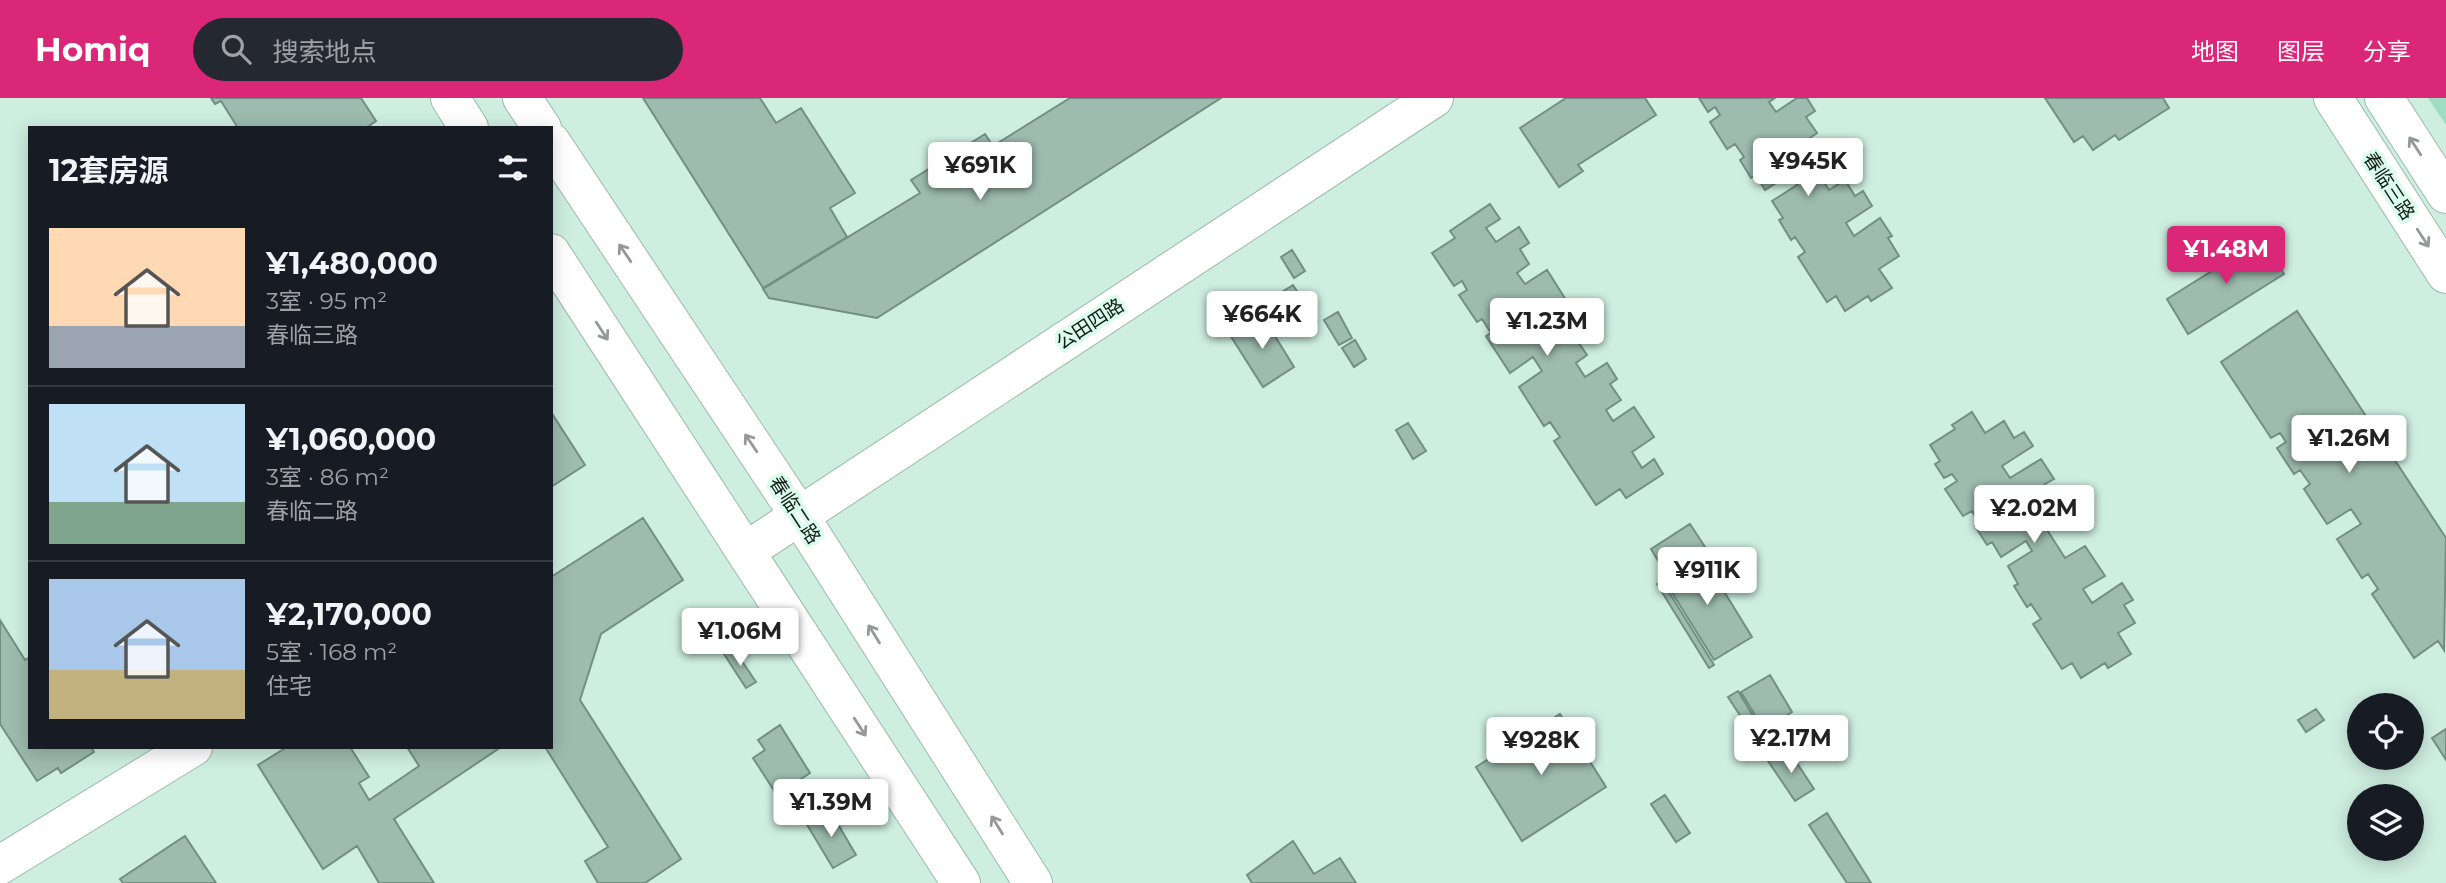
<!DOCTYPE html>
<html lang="zh">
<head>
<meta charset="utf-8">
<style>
  :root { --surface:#171b24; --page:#242831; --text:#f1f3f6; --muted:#9ea1a6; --line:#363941; --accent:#db2777 }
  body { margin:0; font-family:Montserrat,"Noto Sans SC",sans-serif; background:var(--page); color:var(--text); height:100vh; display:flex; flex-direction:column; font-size:26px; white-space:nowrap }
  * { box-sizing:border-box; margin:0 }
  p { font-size:23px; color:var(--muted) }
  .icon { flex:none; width:38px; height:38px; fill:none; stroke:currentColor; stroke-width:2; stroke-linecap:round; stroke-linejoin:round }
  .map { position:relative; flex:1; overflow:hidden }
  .sheet { position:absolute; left:28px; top:28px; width:525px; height:623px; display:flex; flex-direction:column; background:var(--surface); border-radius:0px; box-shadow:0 4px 18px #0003 }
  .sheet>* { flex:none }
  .controls { position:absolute; left:2347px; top:595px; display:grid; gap:14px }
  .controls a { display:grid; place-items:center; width:77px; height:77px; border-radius:50%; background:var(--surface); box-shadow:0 4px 18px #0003; font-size:35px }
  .price { position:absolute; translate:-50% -60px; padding:0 16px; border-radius:7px; background:#fff; color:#222; font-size:23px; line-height:46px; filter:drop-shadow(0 2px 4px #0008) }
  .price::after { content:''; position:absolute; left:50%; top:42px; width:21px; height:16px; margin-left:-10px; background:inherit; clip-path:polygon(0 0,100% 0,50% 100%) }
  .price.active { background:var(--accent); color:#fff }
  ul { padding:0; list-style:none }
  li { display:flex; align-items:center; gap:21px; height:175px; padding:0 21px }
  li+li { border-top:2px solid var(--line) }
  li span { display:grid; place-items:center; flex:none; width:196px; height:140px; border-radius:0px; color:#555 }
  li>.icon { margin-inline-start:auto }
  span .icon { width:84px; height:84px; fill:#fffc; stroke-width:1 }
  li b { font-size:30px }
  h2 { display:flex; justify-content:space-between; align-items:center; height:84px; padding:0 21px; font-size:30px }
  header { display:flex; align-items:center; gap:42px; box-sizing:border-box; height:98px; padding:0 35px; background:var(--accent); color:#fff }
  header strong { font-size:33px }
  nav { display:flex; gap:38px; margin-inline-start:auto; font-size:24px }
  .search { width:490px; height:63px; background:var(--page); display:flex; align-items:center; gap:18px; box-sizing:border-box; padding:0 24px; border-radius:38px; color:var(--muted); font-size:26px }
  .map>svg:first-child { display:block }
  .green { fill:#9fddc3 }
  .building { fill:#9dbbae; stroke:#728f83; stroke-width:2 }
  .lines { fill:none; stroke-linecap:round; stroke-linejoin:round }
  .minor-casing { stroke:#9bbaac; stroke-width:40 }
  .minor { stroke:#fff; stroke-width:38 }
  .oneway { stroke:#949997 }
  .labels { text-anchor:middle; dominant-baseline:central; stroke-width:7; stroke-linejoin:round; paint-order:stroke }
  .street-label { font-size:19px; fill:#111d18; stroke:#dbfbed }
</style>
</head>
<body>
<header>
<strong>Homiq</strong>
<div class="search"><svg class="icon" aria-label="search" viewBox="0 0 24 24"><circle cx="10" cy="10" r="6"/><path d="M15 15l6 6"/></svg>搜索地点</div>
<nav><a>地图</a><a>图层</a><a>分享</a></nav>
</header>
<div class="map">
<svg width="2446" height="785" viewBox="0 0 2446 785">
  <rect width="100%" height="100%" fill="#ceeee0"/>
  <!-- green -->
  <path class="green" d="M2428,0H2446V27Z"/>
  <!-- building -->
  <path class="building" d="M211,0H361L376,23L366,30H238L221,3L215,6Z
    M643,0H760L776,25L801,10L855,95L830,110L847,139L763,190Z
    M1070,0H1221L877,220L769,200L763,191L920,95L911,82L985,36L993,48Z
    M1566,0H1645L1656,17L1578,67L1583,73L1559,89L1520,30Z
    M1699,0H1775L1769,4L1776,14L1797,0H1807L1815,13L1806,19L1817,35L1800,47L1829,92L1845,82L1855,98L1863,93L1872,108L1846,125L1854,138L1880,120L1892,138L1888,140L1899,158L1879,171L1892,190L1871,203L1868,198L1845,213L1836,198L1827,204L1798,159L1805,154L1795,139L1791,142L1779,122L1783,120L1772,103L1797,87L1790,76L1765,92L1756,77L1751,80L1740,62L1744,59L1735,46L1727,51L1710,24L1720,17L1715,9L1708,14Z
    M2045,0H2163L2169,10L2119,42L2115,37L2093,52L2083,38L2074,44Z
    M1490,106L1500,121L1486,130L1496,144L1519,129L1529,145L1520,151L1529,166L1517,175L1525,186L1547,172L1566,202L1543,217L1553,233L1565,225L1587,257L1576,265L1585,279L1607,265L1617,281L1610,286L1621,302L1606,312L1613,323L1634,309L1654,339L1632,354L1642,370L1654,361L1663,376L1626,400L1620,391L1596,407L1554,343L1560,339L1550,324L1544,328L1519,289L1542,273L1533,259L1510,275L1486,238L1491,235L1482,221L1477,224L1459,197L1467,192L1462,183L1454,188L1432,155L1455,140L1450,133Z
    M2263,141L2284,176L2188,236L2167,201Z
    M1292,152L1305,173L1294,180L1281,159Z
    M1293,187L1317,224L1301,235L1277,197Z
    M2297,213L2446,440L2444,552L2438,543L2414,560L2372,496L2378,491L2368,476L2362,480L2337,441L2361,426L2351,411L2327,426L2304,391L2310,386L2300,372L2294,376L2277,350L2286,344L2280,335L2271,340L2221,264Z
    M1338,214L1352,240L1339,247L1324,222Z
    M1262,217L1294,269L1263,289L1230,237Z
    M1355,242L1366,261L1354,269L1342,250Z
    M551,314L585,367L551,389Z
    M1972,314L1985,335L2004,323L2014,340L2024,334L2033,348L2002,368L2010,380L2041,361L2054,381L2045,386L2055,401L2035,413L2065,460L2085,448L2105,478L2083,491L2092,505L2122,485L2133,502L2124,507L2135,525L2118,535L2131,556L2108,570L2105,565L2081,580L2072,565L2062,571L2033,526L2041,521L2031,506L2027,509L2014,488L2018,486L2008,468L2032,453L2026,443L2001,459L1992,444L1987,447L1975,428L1980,426L1972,413L1963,418L1945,391L1957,383L1952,376L1944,380L1935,366L1940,363L1930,347L1955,331L1952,327Z
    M1408,325L1426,353L1413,361L1396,332Z
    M643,420L683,482L601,536L580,602L681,761L645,785H598L585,763L608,749L545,649H551V479Z
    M1690,426L1705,449L1665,474L1651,451Z
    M1701,456L1752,539L1714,562L1663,480Z
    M1662,483L1714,567L1709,570L1657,486Z
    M0,522L25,562L30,559V649H91L94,654L61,675L58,670L37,683L0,626Z
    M733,550L756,584L746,590L724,556Z
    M1770,577L1792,614L1764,632L1741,594Z
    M1738,593L1756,623L1747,628L1728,599Z
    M2316,611L2324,622L2306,634L2298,622Z
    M1560,616L1606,689L1522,743L1476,669Z
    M780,627L810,675L777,697L753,660L765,652L758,642Z
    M2446,631V662L2432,640Z
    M287,649H350L369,679L359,685L369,702L419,668L407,649H501L394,721L434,785H379L357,748L323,771L258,667Z
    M1787,650L1814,691L1795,703L1768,663Z
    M1665,697L1690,735L1676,744L1651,706Z
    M829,711L856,757L833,770L806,725Z
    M1827,715L1871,785H1847L1809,727Z
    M185,738L216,785H123L120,781Z
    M1293,743L1314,776L1340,760L1356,785H1252L1247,777Z"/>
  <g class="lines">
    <!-- minor casing -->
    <g class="minor-casing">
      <path id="minor" d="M450,0L469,30
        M522,0L542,30
        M2333,0L2446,176
        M2384,0L2446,96
        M551,44L799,417L1033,785
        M551,155L961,785
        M746,453L1434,0
        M0,767L193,649"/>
    </g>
    <!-- minor -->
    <use href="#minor" class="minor"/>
  </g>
  <!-- one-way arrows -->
  <defs><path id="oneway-shaft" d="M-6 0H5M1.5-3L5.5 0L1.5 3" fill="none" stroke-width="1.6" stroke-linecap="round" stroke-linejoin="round" transform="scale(1.75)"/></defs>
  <g class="oneway">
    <use href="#oneway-shaft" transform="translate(2415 48) rotate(-123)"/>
    <use href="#oneway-shaft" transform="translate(2423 140) rotate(57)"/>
    <use href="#oneway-shaft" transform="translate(625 155) rotate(-124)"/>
    <use href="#oneway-shaft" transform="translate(602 233) rotate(57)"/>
    <use href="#oneway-shaft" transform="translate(751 345) rotate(-124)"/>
    <use href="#oneway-shaft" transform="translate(874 536) rotate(-122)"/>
    <use href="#oneway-shaft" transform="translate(860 629) rotate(57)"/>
    <use href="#oneway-shaft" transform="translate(997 727) rotate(-122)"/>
  </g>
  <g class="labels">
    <!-- street labels -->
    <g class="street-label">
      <text transform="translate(2389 88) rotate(57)">春临三路</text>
      <text transform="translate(1090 226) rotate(-33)">公田四路</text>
      <text transform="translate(795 412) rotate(57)">春临二路</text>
    </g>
  </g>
</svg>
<div class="controls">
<a><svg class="icon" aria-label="locate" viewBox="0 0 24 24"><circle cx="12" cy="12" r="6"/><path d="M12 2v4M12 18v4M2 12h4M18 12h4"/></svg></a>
<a><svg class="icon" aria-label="layers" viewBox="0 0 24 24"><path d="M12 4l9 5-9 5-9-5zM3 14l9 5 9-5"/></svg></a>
</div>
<b class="price" style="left:1808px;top:100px">¥945K</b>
<b class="price" style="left:980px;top:104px">¥691K</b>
<b class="price active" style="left:2226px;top:188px">¥1.48M</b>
<b class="price" style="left:1262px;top:253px">¥664K</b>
<b class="price" style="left:1547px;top:260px">¥1.23M</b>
<b class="price" style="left:2349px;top:377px">¥1.26M</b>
<b class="price" style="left:2034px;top:447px">¥2.02M</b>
<b class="price" style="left:1707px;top:509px">¥911K</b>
<b class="price" style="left:740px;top:570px">¥1.06M</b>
<b class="price" style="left:1791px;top:677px">¥2.17M</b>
<b class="price" style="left:1541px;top:679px">¥928K</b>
<b class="price" style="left:831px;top:741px">¥1.39M</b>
<section class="sheet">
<h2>12套房源<svg class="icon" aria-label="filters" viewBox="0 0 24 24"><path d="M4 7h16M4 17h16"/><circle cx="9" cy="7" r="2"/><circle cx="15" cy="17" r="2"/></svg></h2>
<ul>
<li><span style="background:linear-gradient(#ffd9b3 70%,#9aa5b1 0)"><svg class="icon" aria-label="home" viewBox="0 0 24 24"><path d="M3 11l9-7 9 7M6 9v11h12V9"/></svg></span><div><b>¥1,480,000</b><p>3室 · 95 m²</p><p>春临三路</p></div></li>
<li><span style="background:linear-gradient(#bfe0f5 70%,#7fa58c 0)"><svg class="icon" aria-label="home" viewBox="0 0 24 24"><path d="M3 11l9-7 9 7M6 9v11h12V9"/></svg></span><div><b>¥1,060,000</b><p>3室 · 86 m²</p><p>春临二路</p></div></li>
<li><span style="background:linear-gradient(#a9c7e8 65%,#c2b280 0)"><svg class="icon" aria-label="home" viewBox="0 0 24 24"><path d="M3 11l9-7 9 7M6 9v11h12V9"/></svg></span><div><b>¥2,170,000</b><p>5室 · 168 m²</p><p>住宅</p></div></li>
</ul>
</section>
</div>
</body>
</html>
